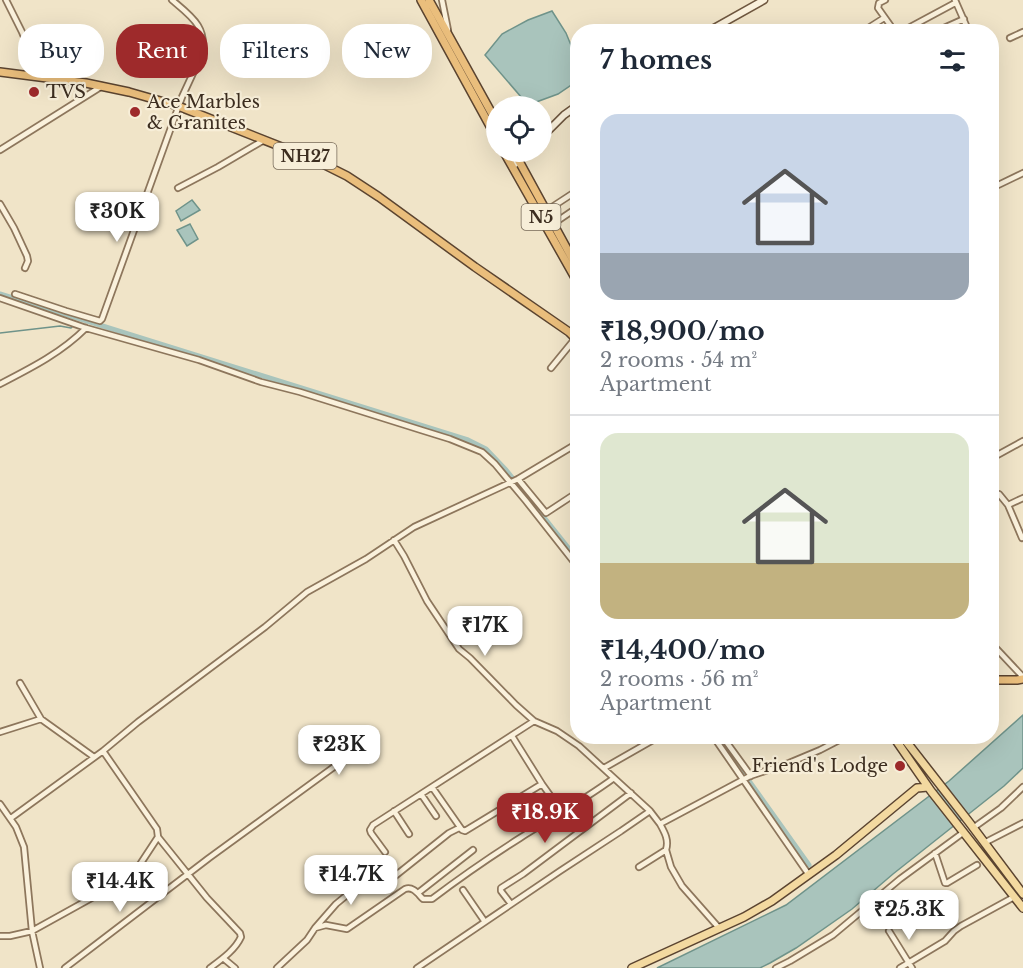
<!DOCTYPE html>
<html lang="en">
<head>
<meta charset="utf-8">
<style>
  :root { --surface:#fff; --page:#f6f6f7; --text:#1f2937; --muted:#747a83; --line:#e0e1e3; --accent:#9e2a2b }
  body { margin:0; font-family:"Libre Baskerville",serif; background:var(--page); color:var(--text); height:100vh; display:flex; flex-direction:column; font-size:22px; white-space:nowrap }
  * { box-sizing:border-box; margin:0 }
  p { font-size:20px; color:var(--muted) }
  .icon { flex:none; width:33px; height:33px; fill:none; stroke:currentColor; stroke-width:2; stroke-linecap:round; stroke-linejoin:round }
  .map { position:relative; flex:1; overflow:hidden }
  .drawer { position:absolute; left:570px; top:24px; width:429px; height:720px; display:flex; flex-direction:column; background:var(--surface); border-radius:24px; box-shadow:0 6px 24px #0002 }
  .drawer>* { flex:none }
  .banner { position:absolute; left:18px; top:24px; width:462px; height:54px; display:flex; gap:12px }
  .buttons { position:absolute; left:486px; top:96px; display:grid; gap:12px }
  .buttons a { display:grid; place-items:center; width:66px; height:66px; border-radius:50%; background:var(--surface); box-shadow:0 6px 24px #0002; font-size:30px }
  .price { position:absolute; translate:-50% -51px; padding:0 14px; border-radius:12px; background:#fff; color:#222; font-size:20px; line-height:39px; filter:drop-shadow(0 2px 3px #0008) }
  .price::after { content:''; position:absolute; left:50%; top:36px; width:18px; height:14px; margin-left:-9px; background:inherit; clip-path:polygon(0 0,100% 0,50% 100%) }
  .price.current { background:var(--accent); color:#fff }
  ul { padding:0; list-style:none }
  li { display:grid; align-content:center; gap:12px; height:318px; padding:0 30px }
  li+li { border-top:2px solid var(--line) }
  li span { display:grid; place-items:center; height:186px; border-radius:18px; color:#555 }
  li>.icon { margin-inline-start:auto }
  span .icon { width:108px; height:108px; fill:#fffc; stroke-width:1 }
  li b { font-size:26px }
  h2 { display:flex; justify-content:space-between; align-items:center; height:72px; padding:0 30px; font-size:26px }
  .pill { padding:0 21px; border-radius:24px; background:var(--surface); box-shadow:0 6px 24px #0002; font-size:21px; line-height:54px }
  .pill.current { background:var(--accent); color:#fff }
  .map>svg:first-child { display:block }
  .water { fill:#a9c4bc; stroke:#6f938a; stroke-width:1.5 }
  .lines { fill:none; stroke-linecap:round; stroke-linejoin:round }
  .stream { stroke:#6f938a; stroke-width:1.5 }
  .canal { stroke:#a9c4bc; stroke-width:5 }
  .minor-casing { stroke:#8d765c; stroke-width:8 }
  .secondary-casing { stroke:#6f573f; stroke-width:9 }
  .primary-casing { stroke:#5b4430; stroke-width:10 }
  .trunk-casing { stroke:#5b4430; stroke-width:10 }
  .minor { stroke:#faf1dc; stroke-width:4.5 }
  .secondary { stroke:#faf1dc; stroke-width:6 }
  .primary { stroke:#f3d9a0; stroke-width:7 }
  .trunk { stroke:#eabe7c; stroke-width:7 }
  .poi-dot { fill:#9e2a2b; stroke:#f7eed8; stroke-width:2 }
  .labels { text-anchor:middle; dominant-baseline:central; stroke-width:4.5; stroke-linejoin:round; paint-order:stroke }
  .shield { fill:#f7eed8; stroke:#756857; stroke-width:1.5 }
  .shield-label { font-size:16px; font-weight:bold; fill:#3d2e20 }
  .poi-label { font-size:18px; fill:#3d2e20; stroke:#f7eed8; text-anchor:start }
</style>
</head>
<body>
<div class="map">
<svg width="1023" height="968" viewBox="0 0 1023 968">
  <rect width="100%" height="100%" fill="#f0e4c8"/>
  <!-- water -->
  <path class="water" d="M552,11L566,33L577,60V81L558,94L528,105L485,55L502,34L528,20Z
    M192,200L200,210L181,221L176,211Z
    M190,224L198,239L187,246L177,230Z
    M1023,715V768L1004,786L893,874L852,909L796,948L770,963L760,968H657L786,905L949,781Z"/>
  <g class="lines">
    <!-- stream -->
    <path class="stream" d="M0,333L60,326L71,328L73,326"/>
    <!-- canal -->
    <path class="canal" d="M0,294L468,440L486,449L506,470L578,560
      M717,736L809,865"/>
    <!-- minor casing -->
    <g class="minor-casing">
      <path id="minor" d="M6,0L22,32L40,76
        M442,0L448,30
        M885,0L879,3L878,8L895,32
        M955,0L969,32
        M862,32L884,18
        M901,32L955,3
        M935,32L964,19
        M1010,38L1023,32
        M0,150L102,86
        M178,188L218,167L264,140
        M992,188L1023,173
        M0,204L14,228L27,256L28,261L25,268
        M546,211L578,190
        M553,224L578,207
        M15,294L66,311L100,321L102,319L182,97L201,56C209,28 191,16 172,0
        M0,298L86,328L199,360L261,382L300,392L421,430L450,439L482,452L495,464L526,501L578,567
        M551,368L578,335
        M0,384C31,368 61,353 86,328
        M992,458L1023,441
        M518,479L546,513L578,492
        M992,496L999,494L1008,505L1023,498
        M1008,505L1022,538
        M394,540L404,556L427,601L459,649L470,658L516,705L534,721
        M992,644L1023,677
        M20,683L41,719
        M0,732L41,719L94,757
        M512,736L542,784
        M713,736L809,875
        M722,736L751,776
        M103,751L157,829L158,837L207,898L240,933L241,937C235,950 222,959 210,968
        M604,768L660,736
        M432,787L462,830L465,831L542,784L562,812
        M421,794L436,816
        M0,804L16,827L24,847L32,931L40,968
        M394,811L409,834
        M11,818L103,751L138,722L265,627L307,592L366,559L414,527L518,479L578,443
        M973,828L1001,808L1023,787
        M984,843L1023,823
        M666,850L671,867L682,886L719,928
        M385,852L371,833L370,830L373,825L534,721L557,731L579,746L650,811L660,824L750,776L789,763L820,750L847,736
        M935,853L945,883H947L977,865
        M639,867L666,850C669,840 665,833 660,824
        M463,890L485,922
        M418,893L473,850
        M511,904L501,891V888L523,874L631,793
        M315,928L336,904L376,871H379L385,880H390L449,833L459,828
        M889,931L912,968
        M0,936H10L32,931L124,880L137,869L158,837
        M223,958L235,968
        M65,968L209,858L375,737
        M277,968L307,940L315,928L326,925L347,929L405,889C413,886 418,894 423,899H432C461,877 490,857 520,838C552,818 584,800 614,778
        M417,968L560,871L621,831L650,811
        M776,968L790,961L833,935L900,879L964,832
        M900,968L945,941L954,931L961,926L1014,897"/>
    </g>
    <!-- secondary casing -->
    <g class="secondary-casing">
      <path id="secondary" d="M707,32L764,0
        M542,137L564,115L578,105
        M515,164L519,161L527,152"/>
    </g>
    <!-- primary casing -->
    <g class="primary-casing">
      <path id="primary" d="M893,736L931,791L1023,908
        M902,736L969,822L1023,894
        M632,968L744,917L772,901L836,855L917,788L928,787"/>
    </g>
    <!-- trunk casing -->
    <g class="trunk-casing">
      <path id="trunk" d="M421,0L496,137
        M429,0L496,121
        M0,72L86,83L129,92L178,106L317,161L347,176L379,197L475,267L569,332L578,341
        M504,152L578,283
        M514,152L578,269
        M992,680H1017L1023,679"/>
    </g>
    <!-- minor -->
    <use href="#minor" class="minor"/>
    <!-- secondary -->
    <use href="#secondary" class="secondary"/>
    <!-- primary -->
    <use href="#primary" class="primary"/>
    <!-- trunk -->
    <use href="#trunk" class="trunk"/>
  </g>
  <!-- markers -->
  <g class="poi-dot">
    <circle cx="34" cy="92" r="6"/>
    <circle cx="135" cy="112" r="6"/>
    <circle cx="900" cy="766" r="6"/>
  </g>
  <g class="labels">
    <!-- shield labels -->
    <g class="shield">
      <rect x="273.5" y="143" width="63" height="26" rx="4.5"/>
      <rect x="521.5" y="204" width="39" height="26" rx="4.5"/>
    </g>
    <g class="shield-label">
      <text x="305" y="156">NH27</text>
      <text x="541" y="217">N5</text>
    </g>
    <!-- poi labels -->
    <g class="poi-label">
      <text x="46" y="92">TVS</text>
      <text x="147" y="102">Ace Marbles<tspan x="147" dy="21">&amp; Granites</tspan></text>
      <text x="888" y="766" text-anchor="end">Friend's Lodge</text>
    </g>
  </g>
</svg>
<div class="buttons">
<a><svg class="icon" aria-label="locate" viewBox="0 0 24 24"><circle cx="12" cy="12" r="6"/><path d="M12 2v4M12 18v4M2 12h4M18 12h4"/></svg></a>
</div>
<b class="price" style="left:117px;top:243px">₹30K</b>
<b class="price" style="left:485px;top:657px">₹17K</b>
<b class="price" style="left:339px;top:776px">₹23K</b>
<b class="price current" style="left:545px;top:844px">₹18.9K</b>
<b class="price" style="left:351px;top:906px">₹14.7K</b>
<b class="price" style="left:120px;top:913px">₹14.4K</b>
<b class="price" style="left:909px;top:941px">₹25.3K</b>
<div class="banner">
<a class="pill">Buy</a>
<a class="pill current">Rent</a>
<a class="pill">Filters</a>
<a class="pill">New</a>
</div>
<section class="drawer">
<h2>7 homes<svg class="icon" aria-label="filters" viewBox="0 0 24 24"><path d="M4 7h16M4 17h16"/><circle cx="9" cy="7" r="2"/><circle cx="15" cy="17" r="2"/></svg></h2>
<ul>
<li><span style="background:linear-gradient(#c9d6e8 75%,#9aa5b1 0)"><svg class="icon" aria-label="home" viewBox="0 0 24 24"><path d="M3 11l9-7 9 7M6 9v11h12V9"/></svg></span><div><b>₹18,900/mo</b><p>2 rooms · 54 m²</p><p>Apartment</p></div></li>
<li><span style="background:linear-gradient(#dfe7d0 70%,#c2b280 0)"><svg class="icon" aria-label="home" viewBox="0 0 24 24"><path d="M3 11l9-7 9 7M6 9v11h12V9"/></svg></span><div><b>₹14,400/mo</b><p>2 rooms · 56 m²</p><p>Apartment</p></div></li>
</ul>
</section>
</div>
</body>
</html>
